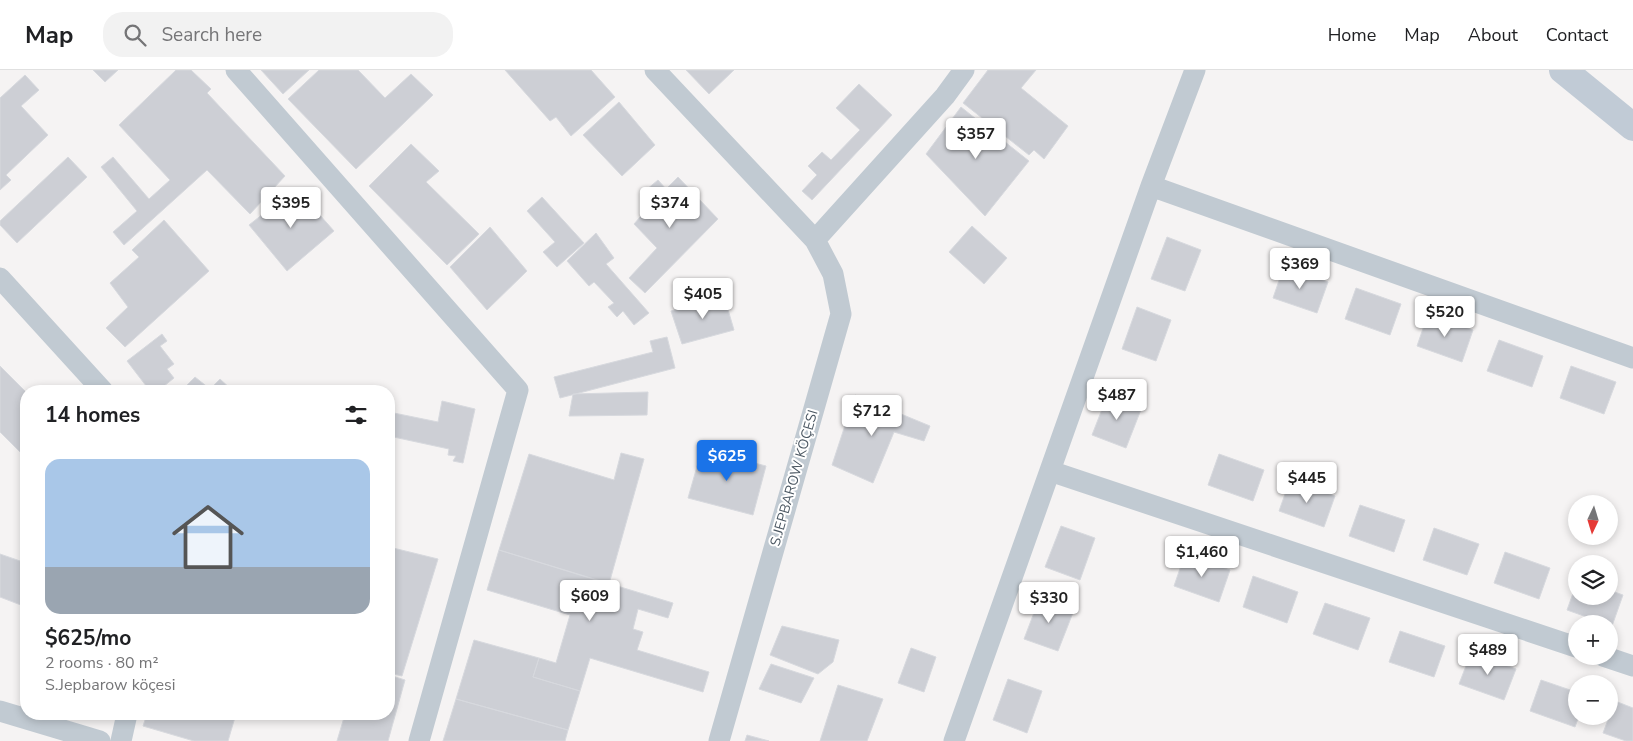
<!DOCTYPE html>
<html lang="en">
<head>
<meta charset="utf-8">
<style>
  :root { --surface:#fff; --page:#f2f2f2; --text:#202124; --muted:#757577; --line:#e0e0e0; --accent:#1a73e8 }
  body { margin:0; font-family:"Nunito Sans",sans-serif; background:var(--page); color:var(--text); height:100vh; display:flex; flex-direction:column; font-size:19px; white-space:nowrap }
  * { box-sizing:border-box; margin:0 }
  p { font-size:16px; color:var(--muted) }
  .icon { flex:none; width:28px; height:28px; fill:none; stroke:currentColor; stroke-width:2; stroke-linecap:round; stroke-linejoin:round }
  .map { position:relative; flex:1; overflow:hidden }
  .drawer { position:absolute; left:20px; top:315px; width:375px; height:335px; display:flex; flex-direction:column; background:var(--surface); border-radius:20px; box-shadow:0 2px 8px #0003 }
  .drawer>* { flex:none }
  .needle { width:32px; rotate:184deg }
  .buttons { position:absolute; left:1568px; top:425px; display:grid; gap:10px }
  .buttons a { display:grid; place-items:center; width:50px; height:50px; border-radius:50%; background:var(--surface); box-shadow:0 2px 8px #0003; font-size:25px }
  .price { position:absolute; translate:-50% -42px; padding:0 11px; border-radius:5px; background:#fff; color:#222; font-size:16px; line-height:32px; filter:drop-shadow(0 1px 2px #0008) }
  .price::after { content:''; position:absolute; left:50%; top:30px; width:15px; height:11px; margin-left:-8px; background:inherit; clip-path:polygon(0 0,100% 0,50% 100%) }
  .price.current { background:var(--accent); color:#fff }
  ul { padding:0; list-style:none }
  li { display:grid; align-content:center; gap:10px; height:265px; padding:0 25px }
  li span { display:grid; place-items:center; height:155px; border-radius:15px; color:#555 }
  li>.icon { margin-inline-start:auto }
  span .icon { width:90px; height:90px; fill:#fffc; stroke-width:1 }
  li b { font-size:21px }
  h2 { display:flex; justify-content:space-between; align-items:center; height:60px; padding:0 25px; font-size:21px }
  header { display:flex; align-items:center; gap:30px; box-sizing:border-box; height:70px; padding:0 25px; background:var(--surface); border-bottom:1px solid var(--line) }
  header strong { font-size:24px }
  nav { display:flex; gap:28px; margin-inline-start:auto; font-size:18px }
  .search { width:350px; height:45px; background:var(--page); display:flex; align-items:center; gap:12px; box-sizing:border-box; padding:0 18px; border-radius:20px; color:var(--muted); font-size:19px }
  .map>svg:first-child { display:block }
  .building { fill:#cdcfd5; stroke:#d7d9de }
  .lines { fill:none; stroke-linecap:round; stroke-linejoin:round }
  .street { stroke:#c1cad2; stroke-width:21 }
  .secondary { stroke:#c1cbd6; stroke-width:28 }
  .labels { text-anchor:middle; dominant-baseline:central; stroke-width:4; stroke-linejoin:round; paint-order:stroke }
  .street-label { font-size:14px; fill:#4a5661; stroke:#fff }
</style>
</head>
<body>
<header>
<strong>Map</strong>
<div class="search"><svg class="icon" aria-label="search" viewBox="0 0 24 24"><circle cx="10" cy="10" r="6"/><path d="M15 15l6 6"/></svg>Search here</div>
<nav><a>Home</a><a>Map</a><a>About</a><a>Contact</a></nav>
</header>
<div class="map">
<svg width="1633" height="671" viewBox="0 0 1633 671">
  <rect width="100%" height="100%" fill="#f5f3f3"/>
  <!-- building -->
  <path class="building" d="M93,0H118L105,12Z
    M176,0H191L211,19L207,23L285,106L250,144L207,100L124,175L113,162L137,141L101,97L113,87L149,129L170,110L119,55Z
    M261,0H309L283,24Z
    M319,0H358L385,28L411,4L433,25L356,99L288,29Z
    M505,0H591L615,27L571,66L556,47L550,51Z
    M686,0H734L709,24Z
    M988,0H1036L1021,18L1068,56L1044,89L1034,80L1029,85L963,33Z
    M25,5L39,20L21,36L48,65L6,105L11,110L0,120V28Z
    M859,14L892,45L812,130L802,121L817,105L808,96L822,82L831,90L860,60L836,38Z
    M619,32L655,75L622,106L583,65Z
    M961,37L1029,91L985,146L926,84Z
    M411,74L439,101L426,112L479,164L447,195L369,116Z
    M68,87L87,107L17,173L0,155V151Z
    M678,107L718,149L645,223L629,208L657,178L634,154L654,131L646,120L658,110L666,119Z
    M296,118L334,161L287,201L249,155Z
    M542,127L584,173L557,197L543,182L555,172L527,141Z
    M164,150L209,201L125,277L106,258L128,237L110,213L139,187L132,180Z
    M972,156L1007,188L984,214L949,182Z
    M490,157L527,201L487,240L450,197Z
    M596,163L614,188L606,194L649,243L634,255L623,241L617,247L608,237L614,233L594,212L589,216L567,191Z
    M1167,167L1201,180L1185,221L1151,209Z
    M1284,196L1328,212L1317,243L1273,228Z
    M1356,218L1401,234L1390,265L1345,249Z
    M724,226L734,260L682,274L671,241Z
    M1137,237L1171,250L1156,291L1122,279Z
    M1428,244L1473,260L1462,292L1417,276Z
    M162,264L167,271L160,276L174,294L167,299L174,308L158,321H150L127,291Z
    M667,267L675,298L560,328L554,307L653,282L650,271Z
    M1499,270L1543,286L1532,317L1487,301Z
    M0,296L26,322V388L0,362Z
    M1571,296L1616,312L1604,344L1560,328Z
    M195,307L210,319L220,309L233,321H181Z
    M648,322L647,345L569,346L573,324Z
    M1108,324L1142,337L1126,378L1092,365Z
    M855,325L930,356L924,371L894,362L873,413L832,395Z
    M442,331L475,339L463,393L453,391L456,386L448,385L449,379L389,366V342L438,352Z
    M702,379L766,396L753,445L688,428Z
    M621,383L644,389L609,514L499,480L529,384L614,410Z
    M1219,384L1264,400L1253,431L1208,415Z
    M1290,410L1335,426L1324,457L1279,441Z
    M1360,435L1405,450L1394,482L1349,466Z
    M1061,456L1095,468L1080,510L1045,497Z
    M1434,458L1479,474L1467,505L1423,490Z
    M389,477L438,489L402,606L389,603Z
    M499,480L673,533L668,548L638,539L633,559L643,562L637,580L709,602L703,622L590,588L580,621L533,607L539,588L556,593L570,545L487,520Z
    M1505,482L1550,498L1539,529L1494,513Z
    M0,484L26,493V537L0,527Z
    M1185,484L1230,500L1219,532L1174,516Z
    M1253,506L1298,522L1287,553L1243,537Z
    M1576,515V526H1609V520L1623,525L1612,556L1567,540Z
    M1040,527L1074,540L1058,581L1024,569Z
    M1325,533L1370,548L1358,580L1313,564Z
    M782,556L839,570L833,592L818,604L770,585Z
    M1400,561L1445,576L1434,607L1389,592Z
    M474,570L539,588L533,607L580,621L568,660L456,629Z
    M911,578L936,587L924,622L898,613Z
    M1471,583L1516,599L1504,630L1459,614Z
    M771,594L814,608L801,633L759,619Z
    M389,605L405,610L388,671H337L345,644H389Z
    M1008,609L1042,621L1027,663L993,650Z
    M1541,610L1576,622V646H1579L1575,657L1530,641Z
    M838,615L883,629L867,671H820Z
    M456,629L568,660L565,671H443Z
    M1615,631L1633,638V671H1626L1603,663Z
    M147,644H236L228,671H194L143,656Z
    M747,665L769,671H745Z"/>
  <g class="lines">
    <!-- street -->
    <path class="street" d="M236,0L518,320L419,671
      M655,0L815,170L833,204L841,244L719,671
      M1195,0L1151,116L1633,288
      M815,170L945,26L964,0
      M0,208L103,321
      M1050,401L1576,577
      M1603,586L1633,596
      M0,641L100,671
      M121,671L127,644
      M954,671L1151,116"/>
    <!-- secondary -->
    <path class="secondary" d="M1563,0L1633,57"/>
  </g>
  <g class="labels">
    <!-- street labels -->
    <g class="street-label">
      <text transform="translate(794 408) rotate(-74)">S.JEPBAROW KÖÇESI</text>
    </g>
  </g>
</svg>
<div class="buttons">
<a><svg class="needle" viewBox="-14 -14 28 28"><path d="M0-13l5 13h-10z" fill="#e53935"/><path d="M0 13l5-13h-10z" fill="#757577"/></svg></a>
<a><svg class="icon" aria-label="layers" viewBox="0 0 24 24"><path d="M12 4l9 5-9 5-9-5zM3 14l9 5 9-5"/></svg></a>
<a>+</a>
<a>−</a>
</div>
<b class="price" style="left:976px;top:90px">$357</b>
<b class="price" style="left:291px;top:159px">$395</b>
<b class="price" style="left:670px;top:159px">$374</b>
<b class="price" style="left:1300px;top:220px">$369</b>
<b class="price" style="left:703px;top:250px">$405</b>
<b class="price" style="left:1445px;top:268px">$520</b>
<b class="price" style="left:1117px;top:351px">$487</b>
<b class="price" style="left:872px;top:367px">$712</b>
<b class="price current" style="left:727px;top:412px">$625</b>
<b class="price" style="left:1307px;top:434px">$445</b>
<b class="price" style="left:1202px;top:508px">$1,460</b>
<b class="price" style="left:590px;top:552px">$609</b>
<b class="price" style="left:1049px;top:554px">$330</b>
<b class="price" style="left:1488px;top:606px">$489</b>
<section class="drawer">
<h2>14 homes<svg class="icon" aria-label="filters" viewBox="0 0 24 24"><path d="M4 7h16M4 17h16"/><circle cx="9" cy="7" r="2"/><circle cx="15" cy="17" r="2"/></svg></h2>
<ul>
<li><span style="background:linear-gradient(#a9c7e8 70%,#9aa5b1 0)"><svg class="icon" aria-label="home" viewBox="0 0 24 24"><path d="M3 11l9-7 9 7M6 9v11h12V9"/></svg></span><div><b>$625/mo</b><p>2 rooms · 80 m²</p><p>S.Jepbarow köçesi</p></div></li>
</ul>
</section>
</div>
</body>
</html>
